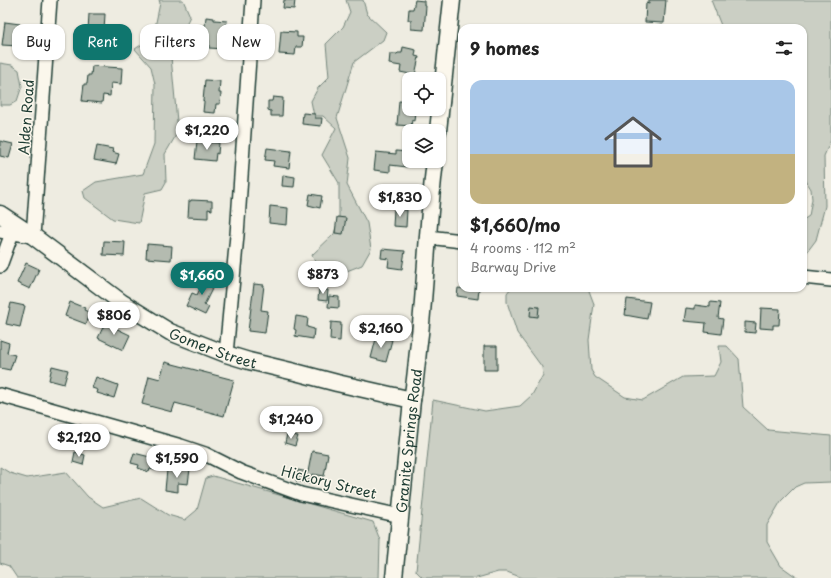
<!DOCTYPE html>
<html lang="en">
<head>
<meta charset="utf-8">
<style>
  :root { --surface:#fff; --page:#f2f2f2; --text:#222; --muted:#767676; --accent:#0f766e }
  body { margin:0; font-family:"Playpen Sans",sans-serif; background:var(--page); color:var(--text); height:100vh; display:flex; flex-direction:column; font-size:15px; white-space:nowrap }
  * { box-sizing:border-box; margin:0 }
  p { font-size:13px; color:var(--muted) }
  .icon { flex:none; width:22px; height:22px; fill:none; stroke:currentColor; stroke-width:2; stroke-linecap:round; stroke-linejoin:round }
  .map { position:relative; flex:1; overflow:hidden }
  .sheet { position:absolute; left:458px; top:24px; width:349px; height:268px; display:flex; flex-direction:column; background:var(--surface); border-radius:12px; box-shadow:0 1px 3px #0004 }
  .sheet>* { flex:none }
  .hud { position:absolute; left:12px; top:24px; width:380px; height:36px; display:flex; gap:8px }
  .buttons { position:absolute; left:402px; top:72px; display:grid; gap:8px }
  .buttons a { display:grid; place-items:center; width:44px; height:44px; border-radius:8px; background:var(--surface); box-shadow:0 1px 3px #0004; font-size:20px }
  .price { position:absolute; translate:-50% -34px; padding:0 9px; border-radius:14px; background:#fff; color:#222; font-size:13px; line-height:26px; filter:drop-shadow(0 1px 2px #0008) }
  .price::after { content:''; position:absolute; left:50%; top:24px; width:12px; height:9px; margin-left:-6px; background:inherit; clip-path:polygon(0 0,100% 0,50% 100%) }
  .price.active { background:var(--accent); color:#fff }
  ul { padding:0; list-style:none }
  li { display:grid; align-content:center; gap:8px; height:212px; padding:0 12px }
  li span { display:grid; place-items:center; height:124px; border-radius:12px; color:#555 }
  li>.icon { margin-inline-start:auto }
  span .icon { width:72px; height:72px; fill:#fffc; stroke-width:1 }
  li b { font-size:17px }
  h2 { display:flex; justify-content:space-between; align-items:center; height:48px; padding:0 12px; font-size:17px }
  .pill { padding:0 14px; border-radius:12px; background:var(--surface); box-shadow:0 1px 3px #0004; font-size:14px; line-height:36px }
  .pill.active { background:var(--accent); color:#fff }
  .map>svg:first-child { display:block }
  .green { fill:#cbcfc4; stroke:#75867c }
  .building { fill:#b4bbb0; stroke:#1f3d34 }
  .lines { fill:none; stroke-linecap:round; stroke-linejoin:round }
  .minor-casing { stroke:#1f3d34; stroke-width:16 }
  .tertiary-casing { stroke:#1f3d34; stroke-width:19 }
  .minor { stroke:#fbf7ec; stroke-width:13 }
  .tertiary { stroke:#fbf7ec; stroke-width:16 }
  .labels { text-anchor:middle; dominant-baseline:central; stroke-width:3; stroke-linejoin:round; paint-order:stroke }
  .street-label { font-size:14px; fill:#1f3d34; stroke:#fbf7ec }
</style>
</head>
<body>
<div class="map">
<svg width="831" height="578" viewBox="0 0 831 578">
  <rect width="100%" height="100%" fill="#eeece1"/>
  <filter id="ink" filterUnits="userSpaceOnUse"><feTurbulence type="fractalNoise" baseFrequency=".025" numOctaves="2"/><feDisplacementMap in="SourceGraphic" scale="8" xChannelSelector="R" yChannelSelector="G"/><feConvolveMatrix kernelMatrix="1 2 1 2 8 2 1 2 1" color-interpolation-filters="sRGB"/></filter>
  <g filter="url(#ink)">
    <!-- green -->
    <path class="green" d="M159,0H183L190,16L171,57L178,132L165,154L166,182L162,189L145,193L139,223L113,219L85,198L83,191L96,182L143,174L154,144L155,84L151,67L135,49L153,37L160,3Z
      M346,0H363L367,14L386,32L383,40L354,62L337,118L350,158L347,185L367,223L371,249L362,265L334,276L319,271L312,255L334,234L339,217V183L322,155L336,128L323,116H314L311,101L318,88L329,77L326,44L343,27L350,12Z
      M711,0H831V140L824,156L825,206L816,240L807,252L803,253V220L809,216L812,199L811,189L803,176V28H722Z
      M0,63L12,65L19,70L22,86L17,101L10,105H0Z
      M511,288H588L594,304L589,340L591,370L595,377L625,397L643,400L683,377L714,376L721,362L719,346H727L739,359L743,407L768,430L831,436V482L804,483L795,487L781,501L767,525V542L781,566L795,576L800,578H523L507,572H498L477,578H423L416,571L433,400L485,411L520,406L532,395L543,375L542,367L517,333L507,302V293Z
      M0,467L10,473L27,478L66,472L88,497L103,507L141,498L168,515L185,520L197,510L206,478L213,476L373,522L380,540L379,578H17L9,566L0,563Z"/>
    <!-- building -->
    <path class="building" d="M284,0H295L294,9L283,8Z
      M415,0L424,1V5L426,6L424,30L411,29V20H408L409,9H413Z
      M649,0H666L664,23L645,22L646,3L649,4Z
      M89,14H105L103,48H87Z
      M206,17L214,18V20L227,21L224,49L209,48V40H208V34H204Z
      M5,22L20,24L18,46L2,45Z
      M281,31L297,32V37H303L302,47H296L295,55L279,54Z
      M403,47L416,50L415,56L419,57L415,75L400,72L401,66L389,64L390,54H397L398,53H402Z
      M92,66L122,68L121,84L111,83L110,96L103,95L102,103L82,101L84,84H87L88,75H91Z
      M205,80L220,81L219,93H221L220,104H216L215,113L203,112L204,102L203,101Z
      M273,97L283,98L282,116H271V111L268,110V101H272Z
      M399,101L409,102V109H413V111H415L414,121L412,120L411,126L397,125Z
      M303,113L315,114V118H322L321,126L302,124Z
      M0,141L13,144L9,158L0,156Z
      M197,141L219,143L218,154L216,153L215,161L195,159Z
      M97,146L113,149L112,152L119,154L116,164L94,160Z
      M267,148L291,151L289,168L273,166L274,161L265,160Z
      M396,151L408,152L407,167L390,165V172L374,170L376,152L396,154Z
      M283,175L295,177L294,187L282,186Z
      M310,194L322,196L320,208L308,205Z
      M191,200L212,201V210L208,209V218L188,217L189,201H191Z
      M270,206L288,208L287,225L269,223Z
      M394,209L407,210L406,227L393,226Z
      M337,217L346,218L343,234L335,233Z
      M104,241L125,242L124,256L103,255Z
      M147,244L172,246L171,260L146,258Z
      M382,249L405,251L402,269L388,267L389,259L381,258Z
      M26,263L39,269L30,289L17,283Z
      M207,274L217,279L204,305L209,307L205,315L186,306L192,293L197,295Z
      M254,284L264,285L261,310L268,311L265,333L248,331Z
      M458,288L466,289V288H479L478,299L457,296Z
      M319,289L328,290L327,301L318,300Z
      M329,296L339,297V308L328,307Z
      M627,299L650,302L647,319L625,315Z
      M70,302L85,308L84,310L91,313L86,324L65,316Z
      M710,302L720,303L718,318L723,319L721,334L705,332L706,323L684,321L686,308L695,309V305L710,307Z
      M11,303L25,306L20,327L6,324Z
      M531,306L539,307L538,317L530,316Z
      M761,308L780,309L779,325H773V329L760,328Z
      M296,316L308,318L307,327L314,329L313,339L295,336L296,330L294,329Z
      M331,322L341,323L340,341L330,340Z
      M745,322L756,323L755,333L745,332Z
      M105,323L130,335L123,350L98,338Z
      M377,335L392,340L386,362L371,358Z
      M0,340L9,343L7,353L15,355L10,370L0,368Z
      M484,346H497V370H484Z
      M165,362L234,380L224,416L175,403L172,412L142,404L149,376L160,379Z
      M52,366L68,370L64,384L49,380Z
      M96,377L118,385L114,398L97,393L98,390L92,388Z
      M287,434L298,436L295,446L285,443Z
      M312,451L328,454L324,476L312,474L310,484L296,481L298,470L308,472Z
      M75,452L85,455L83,465L73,462Z
      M134,453L158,459L155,470L150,469L149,472L138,468L139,465L131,463Z
      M180,468L190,469L188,484L178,483V492L165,490L167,470L179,471Z"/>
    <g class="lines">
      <!-- minor casing -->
      <g class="minor-casing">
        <path id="minor" d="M0,231L33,236L50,0
          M428,237L462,241
          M0,266L12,233
          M803,277L831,280
          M226,354L237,235L253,0
          M0,395L181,446L205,454L241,472L301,494L401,516"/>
      </g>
      <!-- tertiary casing -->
      <g class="tertiary-casing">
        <g id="tertiary">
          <path d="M438,131L452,0"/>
          <path id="s1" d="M0,214L33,236L121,302L170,332L226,354L249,361L299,373L337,383L412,400"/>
          <path id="s2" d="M394,578L412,400C416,378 417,356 420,334C426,276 428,218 435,161"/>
        </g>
      </g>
      <!-- minor -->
      <use href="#minor" class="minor"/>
      <!-- tertiary -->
      <use href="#tertiary" class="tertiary"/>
    </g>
  </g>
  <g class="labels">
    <!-- street labels -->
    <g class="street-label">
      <text transform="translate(26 117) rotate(-86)">Alden Road</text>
      <text stroke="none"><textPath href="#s1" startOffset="253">Gomer Street</textPath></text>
      <text stroke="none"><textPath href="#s2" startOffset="138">Granite Springs Road</textPath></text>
      <text transform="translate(329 482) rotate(14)">Hickory Street</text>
    </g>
  </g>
</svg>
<div class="buttons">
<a><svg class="icon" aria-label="locate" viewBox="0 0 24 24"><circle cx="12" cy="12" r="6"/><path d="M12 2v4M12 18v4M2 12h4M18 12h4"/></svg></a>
<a><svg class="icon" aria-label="layers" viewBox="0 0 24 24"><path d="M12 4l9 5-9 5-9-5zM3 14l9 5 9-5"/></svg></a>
</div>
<b class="price" style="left:207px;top:151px">$1,220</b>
<b class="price" style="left:400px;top:218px">$1,830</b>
<b class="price" style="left:323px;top:295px">$873</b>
<b class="price active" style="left:202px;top:296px">$1,660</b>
<b class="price" style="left:114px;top:336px">$806</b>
<b class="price" style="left:381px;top:349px">$2,160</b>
<b class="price" style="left:291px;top:440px">$1,240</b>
<b class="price" style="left:79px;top:458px">$2,120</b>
<b class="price" style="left:177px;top:479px">$1,590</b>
<div class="hud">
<a class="pill">Buy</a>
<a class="pill active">Rent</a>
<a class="pill">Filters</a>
<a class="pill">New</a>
</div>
<section class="sheet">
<h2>9 homes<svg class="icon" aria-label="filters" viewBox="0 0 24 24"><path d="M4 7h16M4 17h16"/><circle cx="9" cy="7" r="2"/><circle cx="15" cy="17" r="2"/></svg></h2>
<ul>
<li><span style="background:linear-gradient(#a9c7e8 60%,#c2b280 0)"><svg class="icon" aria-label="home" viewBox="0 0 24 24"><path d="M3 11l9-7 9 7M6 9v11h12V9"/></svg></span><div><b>$1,660/mo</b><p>4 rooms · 112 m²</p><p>Barway Drive</p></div></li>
</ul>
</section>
</div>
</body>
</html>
